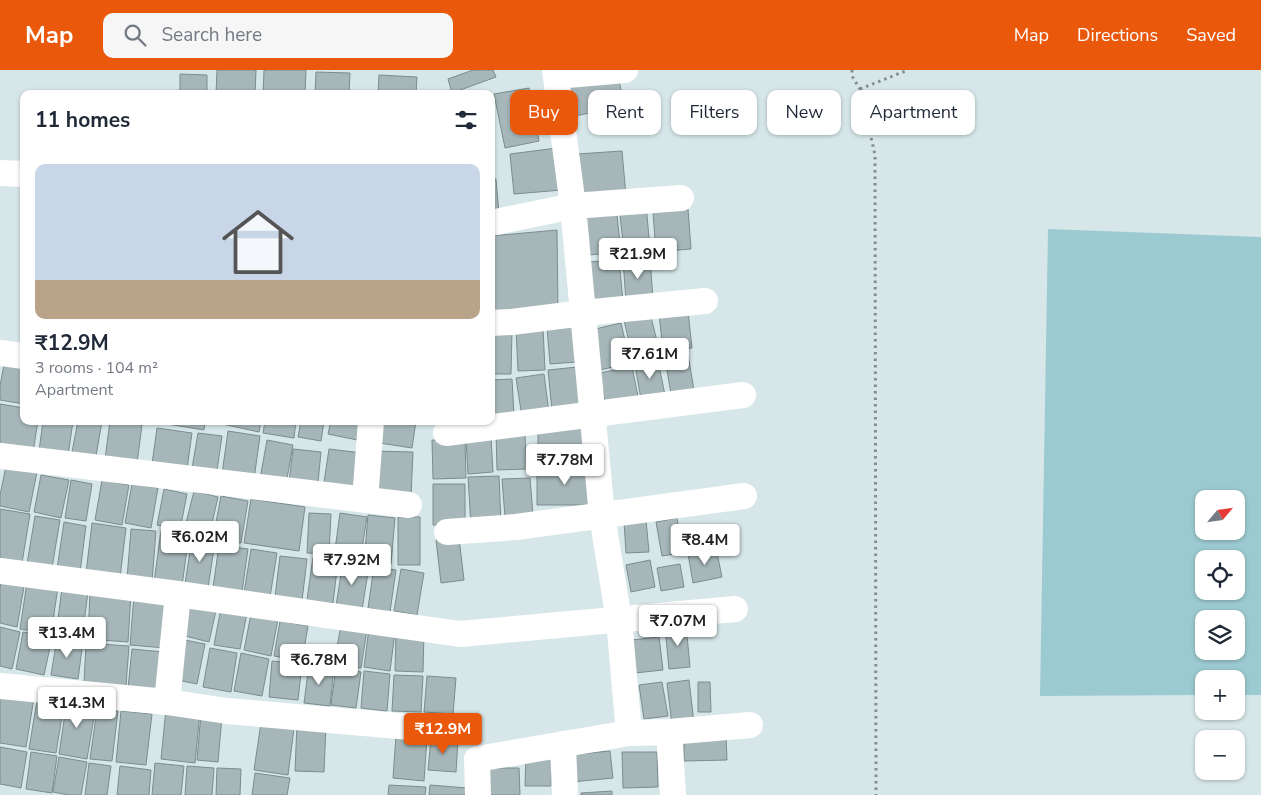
<!DOCTYPE html>
<html lang="en">
<head>
<meta charset="utf-8">
<style>
  :root { --surface:#fff; --page:#f6f6f7; --text:#1f2937; --muted:#747a83; --accent:#ea580c }
  body { margin:0; font-family:"Nunito Sans",sans-serif; background:var(--page); color:var(--text); height:100vh; display:flex; flex-direction:column; font-size:19px; white-space:nowrap }
  * { box-sizing:border-box; margin:0 }
  p { font-size:16px; color:var(--muted) }
  .icon { flex:none; width:28px; height:28px; fill:none; stroke:currentColor; stroke-width:2; stroke-linecap:round; stroke-linejoin:round }
  .map { position:relative; flex:1; overflow:hidden }
  .drawer { position:absolute; left:20px; top:20px; width:475px; height:335px; display:flex; flex-direction:column; background:var(--surface); border-radius:10px; box-shadow:0 1px 4px #0004 }
  .drawer>* { flex:none }
  .top-card { position:absolute; left:510px; top:20px; width:475px; height:45px; display:flex; gap:10px }
  .needle { width:32px; rotate:61deg }
  .fabs { position:absolute; left:1195px; top:420px; display:grid; gap:10px }
  .fabs a { display:grid; place-items:center; width:50px; height:50px; border-radius:10px; background:var(--surface); box-shadow:0 1px 4px #0004; font-size:25px }
  .price { position:absolute; translate:-50% -42px; padding:0 11px; border-radius:5px; background:#fff; color:#222; font-size:16px; line-height:32px; filter:drop-shadow(0 1px 2px #0008) }
  .price::after { content:''; position:absolute; left:50%; top:30px; width:15px; height:11px; margin-left:-8px; background:inherit; clip-path:polygon(0 0,100% 0,50% 100%) }
  .price.selected { background:var(--accent); color:#fff }
  ul { padding:0; list-style:none }
  li { display:grid; align-content:center; gap:10px; height:265px; padding:0 15px }
  li span { display:grid; place-items:center; height:155px; border-radius:10px; color:#555 }
  li>.icon { margin-inline-start:auto }
  span .icon { width:90px; height:90px; fill:#fffc; stroke-width:1 }
  li b { font-size:21px }
  h2 { display:flex; justify-content:space-between; align-items:center; height:60px; padding:0 15px; font-size:21px }
  .chip { padding:0 18px; border-radius:10px; background:var(--surface); box-shadow:0 1px 4px #0004; font-size:18px; line-height:45px }
  .chip.selected { background:var(--accent); color:#fff }
  header { display:flex; align-items:center; gap:30px; box-sizing:border-box; height:70px; padding:0 25px; background:var(--accent); color:#fff }
  header strong { font-size:24px }
  nav { display:flex; gap:28px; margin-inline-start:auto; font-size:18px }
  .search { width:350px; height:45px; background:var(--page); display:flex; align-items:center; gap:12px; box-sizing:border-box; padding:0 18px; border-radius:10px; color:var(--muted); font-size:19px }
  .map>svg:first-child { display:block }
  .green { fill:#9ccad1; fill-rule:evenodd }
  .building { fill:#a7b7b9; stroke:#7c8b8d }
  .lines { fill:none; stroke-linecap:round; stroke-linejoin:round }
  .path { stroke:#828d8f; stroke-width:3; stroke-dasharray:2.5 4; stroke-linecap:butt }
  .minor { stroke:#fff; stroke-width:26 }
</style>
</head>
<body>
<header>
<strong>Map</strong>
<div class="search"><svg class="icon" aria-label="search" viewBox="0 0 24 24"><circle cx="10" cy="10" r="6"/><path d="M15 15l6 6"/></svg>Search here</div>
<nav><a>Map</a><a>Directions</a><a>Saved</a></nav>
</header>
<div class="map">
<svg width="1261" height="725" viewBox="0 0 1261 725">
  <rect width="100%" height="100%" fill="#d7e7e9"/>
  <!-- green -->
  <path class="green" d="M1048,159L1261,167V625H1236V609H1204V625L1040,626ZM1204,429H1236V461H1204ZM1204,489H1236V521H1204ZM1204,549H1236V581H1204Z"/>
  <!-- building -->
  <path class="building" d="M217,0H256L255,24H216Z
    M264,0H306L305,24H263Z
    M473,0H493L496,7L452,23L448,9Z
    M316,2L350,3L349,24H315Z
    M180,4L207,5V24H180Z
    M618,4L624,36L570,47L564,15Z
    M379,5L417,7L416,24H378Z
    M529,18L539,71L505,78L494,24Z
    M557,78L562,120L514,124L510,84Z
    M622,81L626,126L580,129L577,84Z
    M491,109H496L499,144L491,145Z
    M646,134L650,179L624,181L619,137Z
    M616,136L621,182L589,185L585,139Z
    M688,139L691,179L656,182L653,142Z
    M557,160L558,241L491,246V166Z
    M650,188L653,229L626,231L623,190Z
    M619,190L623,231L591,233L587,192Z
    M688,241L692,278L663,281L659,244Z
    M650,243L660,283L633,289L624,250Z
    M621,253L630,293L600,300L591,260Z
    M574,255L577,292L550,294L547,257Z
    M543,258L545,300L518,301L516,259Z
    M491,260L512,261L511,304H491Z
    M688,285L694,320L671,324L665,288Z
    M5,289L24,292V334L0,330V316Z
    M658,291L665,325L641,329L635,295Z
    M577,297L581,338L552,341L548,300Z
    M632,297L639,331L606,337L599,303Z
    M544,304L549,343L522,347L516,308Z
    M512,309L514,345L491,346V310Z
    M0,334L24,338V351H38L33,382L0,376Z
    M43,351H73L68,386L39,381Z
    M78,351H102L95,392L71,387Z
    M110,351L142,355L136,401L104,397Z
    M167,351H205L204,360L167,354Z
    M213,351H261L259,362L213,352Z
    M265,351H296L294,368L263,363Z
    M301,351H324L321,371L298,367Z
    M331,351H366L362,371L328,364Z
    M376,351H416L412,378L373,372Z
    M538,351H586V385H538Z
    M157,358L192,363L186,406L151,401Z
    M228,361L260,366L254,409L222,404Z
    M496,362H525L526,399L497,400Z
    M198,363L222,366L216,407L191,404Z
    M491,367L493,402L468,404L466,368Z
    M267,370L293,375L286,414L260,409Z
    M432,370H465L466,408L433,409Z
    M293,379L321,382L317,423L288,420Z
    M329,379L362,383L357,424L323,419Z
    M374,381L413,382L411,427L372,426Z
    M6,396L37,402L29,442L0,436V425Z
    M537,398H592V435H537Z
    M41,405L69,410L61,448L34,442Z
    M499,406L501,454L471,456L468,407Z
    M530,408L533,445L505,447L502,409Z
    M71,410L92,414L86,451L65,448Z
    M102,410L129,415L122,455L95,450Z
    M132,414L158,418L151,458L125,453Z
    M433,414H465V455H433Z
    M164,419L187,424L180,460L157,455Z
    M194,421L218,427L209,467L184,461Z
    M221,426L248,431L241,473L213,468Z
    M251,429L305,437L299,481L244,473Z
    M0,439L30,444L22,493L0,489Z
    M309,443L331,444L329,484L307,483Z
    M340,443L367,447L360,491L334,487Z
    M368,445L395,448L391,494L364,492Z
    M35,446L60,450L52,498L27,494Z
    M398,447H420V495H398Z
    M677,448L683,483L662,486L656,452Z
    M646,450L649,482L626,483L624,452Z
    M64,452L86,456L80,502L57,499Z
    M92,453L126,458L120,508L86,503Z
    M131,459L156,461L152,512L127,509Z
    M161,461L189,464L182,516L154,512Z
    M192,468L215,472L208,518L185,514Z
    M459,468L464,510L441,513L436,470Z
    M219,475L248,479L242,522L213,518Z
    M716,478L722,507L693,513L688,484Z
    M251,479L277,483L270,527L244,523Z
    M280,486L307,489L302,531L275,527Z
    M313,487L338,491L333,533L307,530Z
    M650,490L655,517L631,522L626,495Z
    M343,492L369,496L362,540L336,536Z
    M680,494L684,517L661,521L657,498Z
    M374,497L396,500L390,542L368,538Z
    M401,499L424,503L417,545L394,541Z
    M2,507L25,511L17,557L0,553V517Z
    M27,512L58,517L51,564L20,559Z
    M62,518L88,522L82,568L56,564Z
    M90,521L131,523L128,572L88,569Z
    M134,525L170,529L165,578L130,575Z
    M188,529L217,536L209,572L181,565Z
    M221,538L247,543L240,579L214,575Z
    M251,544L278,549L271,586L244,580Z
    M280,551L308,556L302,591L274,586Z
    M341,555L367,560L361,598L334,594Z
    M686,555L690,597L669,599L665,557Z
    M0,557L20,562L12,599L0,596Z
    M369,558L395,562L390,601L364,597Z
    M23,562L52,568L44,605L16,599Z
    M396,563H424L423,602L395,601Z
    M659,567L663,600L635,603L631,570Z
    M57,568L83,572L78,609L51,605Z
    M180,569L205,574L197,614L172,609Z
    M86,573L129,576L126,616L84,613Z
    M210,578L237,583L231,622L203,617Z
    M132,579L164,582L160,621L128,618Z
    M241,583L269,589L262,626L234,621Z
    M272,591L302,594L298,630L269,627Z
    M309,595L334,598L330,636L304,633Z
    M336,598L361,602L356,638L331,635Z
    M364,601L390,604L387,641L361,638Z
    M394,605L423,606L421,642L392,641Z
    M427,606L456,608L453,644L424,642Z
    M689,610L694,653L672,656L667,613Z
    M662,612L668,646L644,649L639,615Z
    M698,612H710L711,642H698Z
    M0,622L34,628L26,677L0,673Z
    M38,624L65,628L56,683L29,679Z
    M67,630L96,635L87,689L59,684Z
    M97,639L118,641L112,691L90,689Z
    M166,639L200,642L195,693L161,689Z
    M121,641L152,644L146,695L116,692Z
    M201,644L222,646L218,692L197,690Z
    M262,646L295,651L288,705L254,700Z
    M297,654L326,655L324,702L295,701Z
    M396,665L427,668L424,711L393,708Z
    M726,666L727,690L684,691V667Z
    M431,668L458,670L456,702L428,700Z
    M0,677L27,682L21,718L0,714Z
    M610,681L613,708L572,712L569,685Z
    M31,682L57,686L52,723L26,719Z
    M622,682H657L658,717L623,718Z
    M526,686L552,688L551,716H525Z
    M59,687L87,692L81,725H69L53,722Z
    M89,693L111,696L107,725H85Z
    M155,693L184,696L181,725H152Z
    M120,696L151,700L149,725H117Z
    M187,696L214,698L212,725H185Z
    M217,698L241,699L240,725H216Z
    M487,698H519L520,725H488Z
    M255,703L290,708L287,725H252Z
    M389,715L426,717L425,725H388Z
    M430,715L467,718V725H429Z
    M612,721V725H581V723Z"/>
  <g class="lines">
    <!-- path -->
    <path class="path" d="M852,0V6L860,19L875,85L876,725
      M860,19L908,0"/>
    <!-- minor -->
    <path class="minor" d="M555,0L573,136L602,446L619,550L629,663L669,662L673,725
      M556,6L625,0
      M0,103L24,104
      M491,153L573,136L681,128
      M491,253L512,252L583,243L705,231
      M0,283L24,286
      M446,363L743,325
      M0,386L409,435
      M365,430L371,351
      M447,462L516,457L744,426
      M0,501L178,524L460,564L735,539
      M0,616L167,632L227,641L456,661
      M167,632L178,524
      M669,662L750,655
      M563,674L565,725
      M478,725L477,689L629,663"/>
  </g>
</svg>
<div class="fabs">
<a><svg class="needle" viewBox="-14 -14 28 28"><path d="M0-13l5 13h-10z" fill="#e53935"/><path d="M0 13l5-13h-10z" fill="#747a83"/></svg></a>
<a><svg class="icon" aria-label="locate" viewBox="0 0 24 24"><circle cx="12" cy="12" r="6"/><path d="M12 2v4M12 18v4M2 12h4M18 12h4"/></svg></a>
<a><svg class="icon" aria-label="layers" viewBox="0 0 24 24"><path d="M12 4l9 5-9 5-9-5zM3 14l9 5 9-5"/></svg></a>
<a>+</a>
<a>−</a>
</div>
<b class="price" style="left:638px;top:210px">₹21.9M</b>
<b class="price" style="left:650px;top:310px">₹7.61M</b>
<b class="price" style="left:565px;top:416px">₹7.78M</b>
<b class="price" style="left:200px;top:493px">₹6.02M</b>
<b class="price" style="left:705px;top:496px">₹8.4M</b>
<b class="price" style="left:352px;top:516px">₹7.92M</b>
<b class="price" style="left:678px;top:577px">₹7.07M</b>
<b class="price" style="left:67px;top:589px">₹13.4M</b>
<b class="price" style="left:319px;top:616px">₹6.78M</b>
<b class="price" style="left:77px;top:659px">₹14.3M</b>
<b class="price selected" style="left:443px;top:685px">₹12.9M</b>
<div class="top-card">
<a class="chip selected">Buy</a>
<a class="chip">Rent</a>
<a class="chip">Filters</a>
<a class="chip">New</a>
<a class="chip">Apartment</a>
</div>
<section class="drawer">
<h2>11 homes<svg class="icon" aria-label="filters" viewBox="0 0 24 24"><path d="M4 7h16M4 17h16"/><circle cx="9" cy="7" r="2"/><circle cx="15" cy="17" r="2"/></svg></h2>
<ul>
<li><span style="background:linear-gradient(#c9d6e8 75%,#b9a48a 0)"><svg class="icon" aria-label="home" viewBox="0 0 24 24"><path d="M3 11l9-7 9 7M6 9v11h12V9"/></svg></span><div><b>₹12.9M</b><p>3 rooms · 104 m²</p><p>Apartment</p></div></li>
</ul>
</section>
</div>
</body>
</html>
